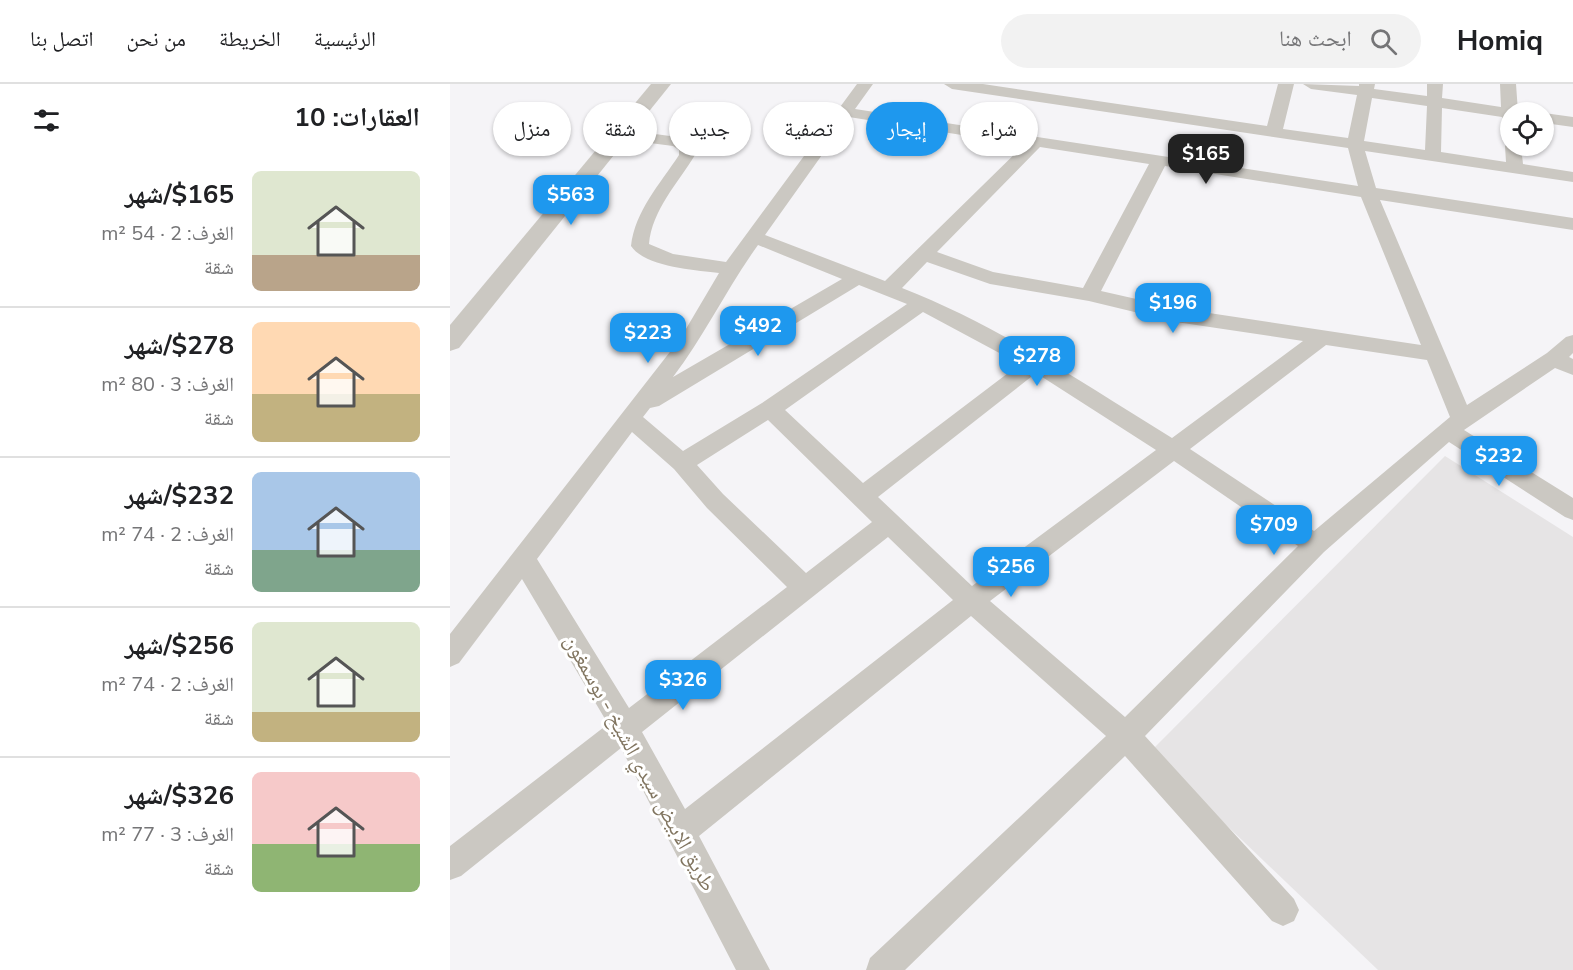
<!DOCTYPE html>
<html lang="ar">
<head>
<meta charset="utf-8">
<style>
  :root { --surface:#fff; --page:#f2f2f2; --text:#202124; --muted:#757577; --line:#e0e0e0; --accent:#1e98ee }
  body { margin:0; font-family:"Nunito Sans","Noto Naskh Arabic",sans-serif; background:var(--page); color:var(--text); direction:rtl; height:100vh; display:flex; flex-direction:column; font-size:22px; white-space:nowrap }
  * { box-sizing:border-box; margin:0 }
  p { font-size:20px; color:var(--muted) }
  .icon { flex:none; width:33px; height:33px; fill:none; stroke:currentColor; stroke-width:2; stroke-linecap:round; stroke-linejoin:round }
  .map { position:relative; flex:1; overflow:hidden; direction:ltr }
  .panel { display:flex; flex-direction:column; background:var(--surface); width:450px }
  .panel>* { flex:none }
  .banner { position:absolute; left:18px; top:18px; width:570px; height:54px; direction:rtl; display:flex; gap:12px }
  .controls { position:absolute; left:1050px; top:18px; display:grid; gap:12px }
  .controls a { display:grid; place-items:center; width:54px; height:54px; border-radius:50%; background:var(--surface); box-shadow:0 2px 4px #0004; font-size:30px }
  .price { position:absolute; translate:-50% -51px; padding:0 14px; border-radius:12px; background:var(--accent); color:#fff; font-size:20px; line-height:39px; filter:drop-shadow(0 2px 3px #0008) }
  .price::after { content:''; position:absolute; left:50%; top:36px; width:18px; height:14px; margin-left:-9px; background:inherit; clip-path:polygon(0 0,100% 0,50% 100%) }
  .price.active { background:#222; color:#fff }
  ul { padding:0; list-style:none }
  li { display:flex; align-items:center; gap:18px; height:150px; padding:0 30px }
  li+li { border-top:2px solid var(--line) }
  li span { display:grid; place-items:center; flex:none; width:168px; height:120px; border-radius:9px; color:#555 }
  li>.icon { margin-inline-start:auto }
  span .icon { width:72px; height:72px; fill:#fffc; stroke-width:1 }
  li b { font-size:26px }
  h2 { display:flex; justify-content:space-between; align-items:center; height:72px; padding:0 30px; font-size:26px }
  .chip { padding:0 21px; border-radius:27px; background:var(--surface); box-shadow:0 2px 4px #0004; font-size:21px; line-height:54px }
  .chip.active { background:var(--accent); color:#fff }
  header { display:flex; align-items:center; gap:36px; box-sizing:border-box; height:84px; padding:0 30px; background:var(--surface); border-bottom:2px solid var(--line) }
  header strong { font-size:28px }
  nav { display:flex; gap:33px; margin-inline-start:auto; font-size:21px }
  .search { width:420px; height:54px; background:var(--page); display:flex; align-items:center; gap:15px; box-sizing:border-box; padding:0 21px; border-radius:33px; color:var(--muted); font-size:22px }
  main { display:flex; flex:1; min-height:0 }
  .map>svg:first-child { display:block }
  .built { fill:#e6e4e5 }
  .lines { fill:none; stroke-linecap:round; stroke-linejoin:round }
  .minor { fill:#cbc8c2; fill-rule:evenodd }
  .tertiary { fill:#cbc8c2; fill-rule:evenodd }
  .labels { text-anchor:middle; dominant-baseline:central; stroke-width:6; stroke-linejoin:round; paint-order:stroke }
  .street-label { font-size:21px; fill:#817560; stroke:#fff }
</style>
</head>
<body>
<header>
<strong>Homiq</strong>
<div class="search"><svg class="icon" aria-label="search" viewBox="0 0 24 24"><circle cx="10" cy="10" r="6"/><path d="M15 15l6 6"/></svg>ابحث هنا</div>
<nav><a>الرئيسية</a><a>الخريطة</a><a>من نحن</a><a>اتصل بنا</a></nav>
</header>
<main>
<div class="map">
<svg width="1123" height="886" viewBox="0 0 1123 886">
  <rect width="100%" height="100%" fill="#f5f4f7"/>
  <!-- built -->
  <path class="built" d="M995,372L1123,453V886H928L700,668Z"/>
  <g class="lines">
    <!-- minor -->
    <path class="minor" d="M407,0H423L405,25L908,102L898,64L502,5L494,0H533L817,42L828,0H844L833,45L898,54L907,11L861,5L853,0L909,2V0H925L924,5L977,12V0H993L992,14L1051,23L1050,0H1066L1068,28H1060V48L1054,46L1052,33L992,24L991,68L1056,78L1055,62L1060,58V62H1071L1073,80L1123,88V98L915,67L926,104L1123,134V146L930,116L1017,321L1097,269L1116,253L1123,251V269L1119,273L1123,275V291L1105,284L1014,346L1123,414V436L1115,433L999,358L874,468L695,652L844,815L849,826L844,837L833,842L822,837L675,672L455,886H416L420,874L656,652L521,532L249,752L320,886H286L171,664L11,792L0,796V762L158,640L72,495L9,579L0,583V550L230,255L269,189C245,186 195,183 181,162C185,127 210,100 229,71V66L223,62L169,55L161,50L169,45L227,53L243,60L245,71C228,99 202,126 199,160L223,170L276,178ZM922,14L977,22L975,66L914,57ZM399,33L574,61L435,197L315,151ZM590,63L699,80L633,204L543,188L487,168ZM715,82L911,113L971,261L726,224L651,207ZM308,161L392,195L223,293C255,251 277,204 308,161ZM477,178L540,200L639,217L726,238L853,257L722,354C635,300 547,241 452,204ZM409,201L457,220L312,319L233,367L193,333L200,324L209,322ZM473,228L570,280L413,399L335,326ZM876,261L977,276L1000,333L864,447L740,365ZM586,289L706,366L522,502L428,413ZM318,336L422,438L356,489L273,410L247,381ZM182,348L224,385L257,424L337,503L179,624L87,475ZM724,377L848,462L675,633L540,517ZM438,453L503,516L235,725L192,648Z
      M1094,29L1123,33V43L1094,39Z"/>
    <!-- tertiary -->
    <path class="tertiary" d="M201,0H221L9,264L0,267V241Z"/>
  </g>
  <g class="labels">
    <!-- street labels -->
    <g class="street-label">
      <text transform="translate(190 679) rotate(61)">طريق الابيض سيدي الشيخ - بوسمغون</text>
    </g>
  </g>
</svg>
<div class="controls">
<a><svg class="icon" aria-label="locate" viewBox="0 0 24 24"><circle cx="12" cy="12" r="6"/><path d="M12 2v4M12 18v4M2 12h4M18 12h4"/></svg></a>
</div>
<b class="price active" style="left:756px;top:101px">$165</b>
<b class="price" style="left:121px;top:142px">$563</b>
<b class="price" style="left:723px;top:250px">$196</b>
<b class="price" style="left:308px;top:273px">$492</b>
<b class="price" style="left:198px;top:280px">$223</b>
<b class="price" style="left:587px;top:303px">$278</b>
<b class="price" style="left:1049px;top:403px">$232</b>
<b class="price" style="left:824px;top:472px">$709</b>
<b class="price" style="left:561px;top:514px">$256</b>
<b class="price" style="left:233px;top:627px">$326</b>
<div class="banner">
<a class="chip">شراء</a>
<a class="chip active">إيجار</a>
<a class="chip">تصفية</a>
<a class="chip">جديد</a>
<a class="chip">شقة</a>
<a class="chip">منزل</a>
</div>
</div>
<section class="panel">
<h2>العقارات: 10<svg class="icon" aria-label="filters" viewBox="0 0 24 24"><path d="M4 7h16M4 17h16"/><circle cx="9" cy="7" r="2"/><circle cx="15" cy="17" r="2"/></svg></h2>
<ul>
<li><span style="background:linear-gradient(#dfe7d0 70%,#b9a48a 0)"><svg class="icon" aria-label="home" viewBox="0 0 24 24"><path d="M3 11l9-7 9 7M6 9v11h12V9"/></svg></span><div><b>$165/شهر</b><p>الغرف: 2 · 54 m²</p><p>شقة</p></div></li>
<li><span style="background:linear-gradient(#ffd9b3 60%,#c2b280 0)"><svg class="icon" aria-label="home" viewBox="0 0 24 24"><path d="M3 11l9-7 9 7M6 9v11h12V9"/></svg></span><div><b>$278/شهر</b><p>الغرف: 3 · 80 m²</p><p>شقة</p></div></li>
<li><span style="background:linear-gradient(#a9c7e8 65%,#7fa58c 0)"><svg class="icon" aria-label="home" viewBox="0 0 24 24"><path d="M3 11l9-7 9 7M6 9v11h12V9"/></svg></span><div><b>$232/شهر</b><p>الغرف: 2 · 74 m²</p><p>شقة</p></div></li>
<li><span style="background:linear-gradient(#dfe7d0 75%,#c2b280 0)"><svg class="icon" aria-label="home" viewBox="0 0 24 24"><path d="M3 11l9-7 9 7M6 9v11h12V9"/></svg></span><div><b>$256/شهر</b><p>الغرف: 2 · 74 m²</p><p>شقة</p></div></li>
<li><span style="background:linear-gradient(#f6c9c9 60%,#8fb573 0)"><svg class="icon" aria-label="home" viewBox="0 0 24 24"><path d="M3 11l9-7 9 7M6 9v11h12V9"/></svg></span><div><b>$326/شهر</b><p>الغرف: 3 · 77 m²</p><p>شقة</p></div></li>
</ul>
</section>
</main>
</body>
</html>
